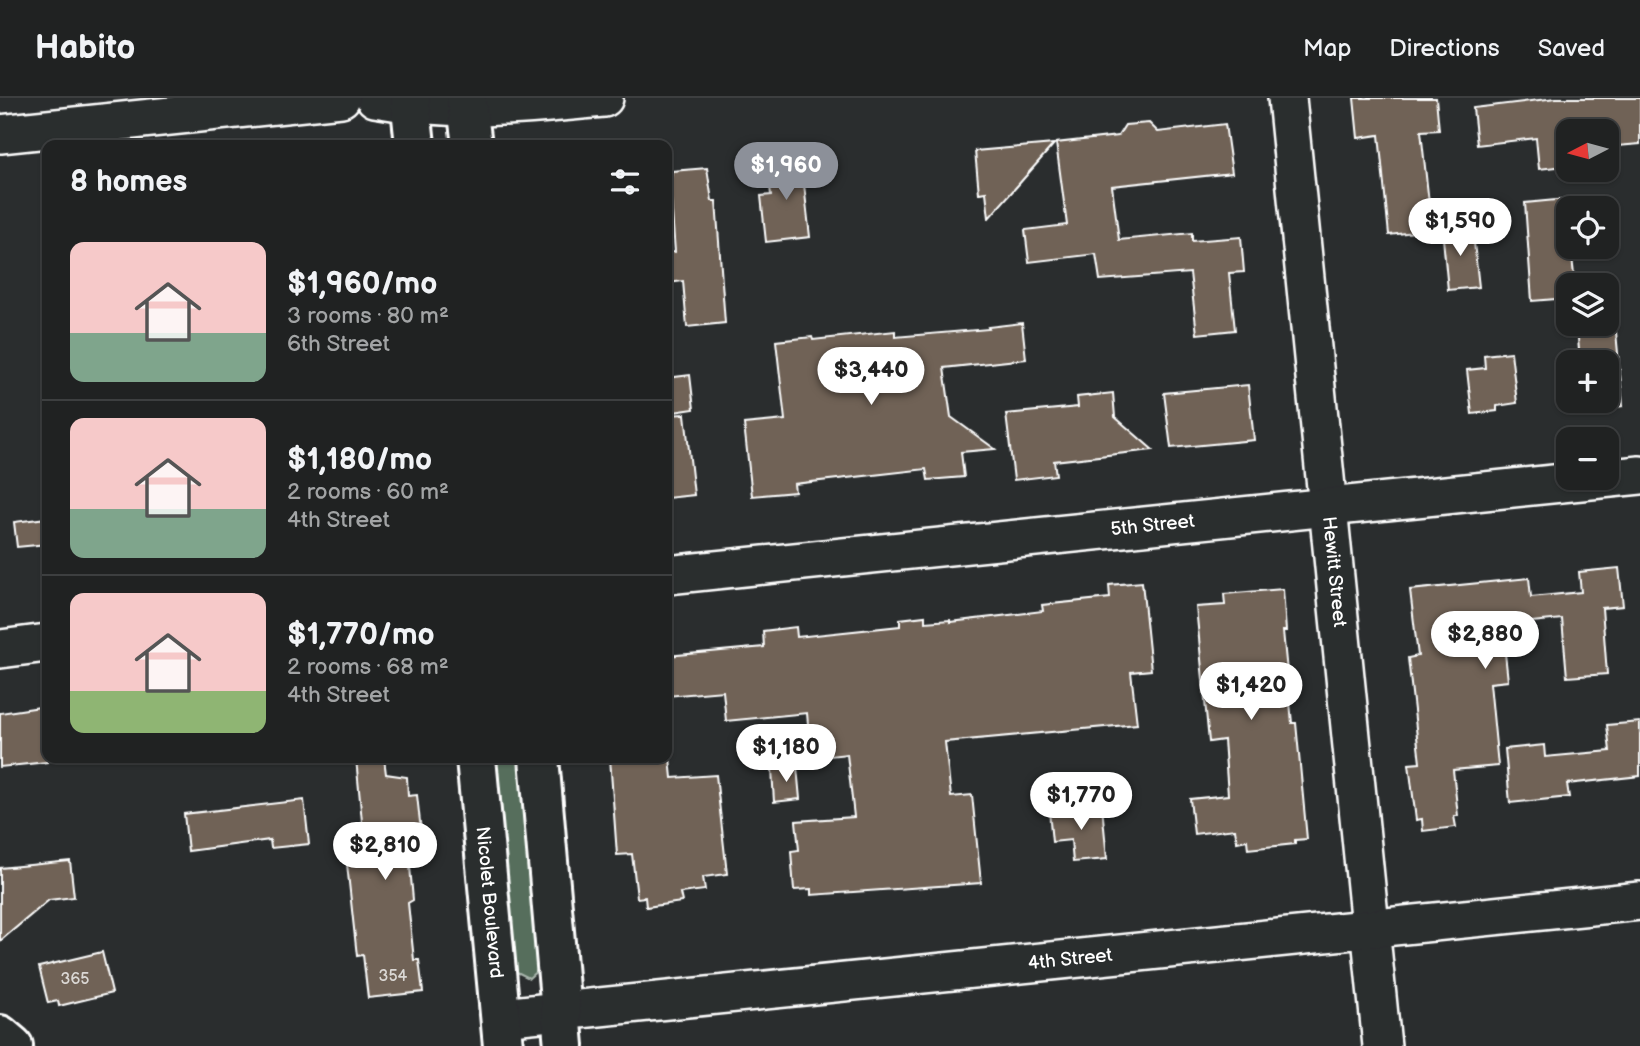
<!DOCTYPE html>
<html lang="en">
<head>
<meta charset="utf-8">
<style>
  :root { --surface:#202222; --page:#282a2a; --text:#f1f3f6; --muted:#a2a4a5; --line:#3d3f40; --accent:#8c9099 }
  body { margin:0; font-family:"Balsamiq Sans",sans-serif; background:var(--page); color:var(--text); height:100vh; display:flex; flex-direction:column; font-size:26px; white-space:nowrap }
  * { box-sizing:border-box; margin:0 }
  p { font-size:23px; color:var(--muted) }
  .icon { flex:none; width:38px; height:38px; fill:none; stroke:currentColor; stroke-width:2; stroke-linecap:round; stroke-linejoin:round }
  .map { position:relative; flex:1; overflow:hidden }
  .side { position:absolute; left:42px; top:42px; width:630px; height:623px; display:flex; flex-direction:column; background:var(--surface); border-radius:14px; box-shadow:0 2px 5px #0004,0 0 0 2px var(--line) }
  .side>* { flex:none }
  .needle { width:46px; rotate:264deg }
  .fabs { position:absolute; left:1556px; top:21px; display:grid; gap:14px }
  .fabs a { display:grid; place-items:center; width:63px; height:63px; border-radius:14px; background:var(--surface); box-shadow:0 2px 5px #0004,0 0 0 2px var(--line); font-size:35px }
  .price { position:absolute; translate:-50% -60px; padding:0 16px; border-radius:24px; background:#fff; color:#222; font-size:23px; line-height:46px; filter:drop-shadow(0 2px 4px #0008) }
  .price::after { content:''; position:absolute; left:50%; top:42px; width:21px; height:16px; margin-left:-10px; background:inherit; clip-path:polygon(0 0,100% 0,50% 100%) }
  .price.active { background:var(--accent); color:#fff }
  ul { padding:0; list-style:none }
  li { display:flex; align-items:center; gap:21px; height:175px; padding:0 28px }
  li+li { border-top:2px solid var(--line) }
  li span { display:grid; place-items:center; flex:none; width:196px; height:140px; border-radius:14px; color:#555 }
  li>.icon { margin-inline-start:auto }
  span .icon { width:84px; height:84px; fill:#fffc; stroke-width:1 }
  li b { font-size:30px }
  h2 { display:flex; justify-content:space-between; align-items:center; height:84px; padding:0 28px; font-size:30px }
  header { display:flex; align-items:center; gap:42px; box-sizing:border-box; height:98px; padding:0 35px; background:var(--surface); border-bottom:2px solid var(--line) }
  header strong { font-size:33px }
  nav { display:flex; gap:38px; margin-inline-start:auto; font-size:24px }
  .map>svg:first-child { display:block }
  .green { fill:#566e5c; stroke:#aab6ae; stroke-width:2 }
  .building { fill:#6f6256; stroke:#fff; stroke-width:2 }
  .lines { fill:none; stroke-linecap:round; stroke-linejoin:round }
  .minor-casing { stroke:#fff; stroke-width:42 }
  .tertiary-casing { stroke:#fff; stroke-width:44 }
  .secondary-casing { stroke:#fff; stroke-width:44 }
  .minor { stroke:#2a2d2e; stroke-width:37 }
  .tertiary { stroke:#2a2d2e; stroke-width:38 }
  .secondary { stroke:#2a2d2e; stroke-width:38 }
  .labels { text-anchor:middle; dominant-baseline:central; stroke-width:6; stroke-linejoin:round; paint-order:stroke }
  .number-label { font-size:16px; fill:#dbd8d5 }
  .street-label { font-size:19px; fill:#fff; stroke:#2a2d2e }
</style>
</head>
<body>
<header>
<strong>Habito</strong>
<nav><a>Map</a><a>Directions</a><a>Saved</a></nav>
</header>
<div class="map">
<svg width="1640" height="948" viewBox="0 0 1640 948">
  <rect width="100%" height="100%" fill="#2a2d2e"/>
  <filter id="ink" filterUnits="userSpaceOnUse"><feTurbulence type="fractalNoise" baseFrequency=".0143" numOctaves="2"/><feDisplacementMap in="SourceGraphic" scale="14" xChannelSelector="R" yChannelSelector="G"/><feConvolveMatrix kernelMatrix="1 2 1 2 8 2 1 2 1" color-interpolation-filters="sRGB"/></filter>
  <g filter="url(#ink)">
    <!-- green -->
    <path class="green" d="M491,660H520L541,869L529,880L513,872Z"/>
    <!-- building -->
    <path class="building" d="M1354,0H1436L1439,32L1421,33L1432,132L1389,137L1379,37L1358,40Z
      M1556,0H1640V46L1606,49V33H1568V54H1564L1565,68L1539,71L1536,40L1477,47L1473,10Z
      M1149,25L1158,34L1225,26L1232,75L1112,88L1119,142L1192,135V143L1241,139L1244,174L1229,175L1235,232L1197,236L1190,175L1100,182L1096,156L1029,164L1025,132L1067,127L1056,45L1118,38L1125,27Z
      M1054,46L989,120L986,94L979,95L975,53Z
      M801,60L810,139L766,144L761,98L771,97L767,63Z
      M707,70L712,103H716L725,225L687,229L683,183L667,185V155L675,154L670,87L672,73Z
      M1566,101L1568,149H1571L1575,187H1568V200L1532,203L1525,105Z
      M1472,127L1479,189L1448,192L1442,130Z
      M1022,225L1026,261L944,270L951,319L995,351L961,354L964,379L928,382L926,371L794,386L795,394L752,398L744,326L785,322L776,243L812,239L813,242L895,233V239L989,231L988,229Z
      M1606,226L1607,235L1616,234L1623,308L1585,312L1584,303H1606V264H1580L1577,229Z
      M1511,254L1517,305L1497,308V313L1472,316L1467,272L1485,270L1484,257Z
      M690,277L694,311L667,315V280Z
      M1248,287L1254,342L1171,350L1164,295Z
      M1113,295L1115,319L1153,352L1054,363L1056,377L1014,382L1006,316L1078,309L1077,299Z
      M685,316L694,397L667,400V317Z
      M47,420V446L17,449L14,424Z
      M1619,470L1623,508L1602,510L1607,576L1567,579L1562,521L1502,527L1508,583L1490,585L1498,668L1453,672L1458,718H1454L1456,729L1423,733L1422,721L1416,722L1409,666L1420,665L1408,560L1418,558L1410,492L1529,480L1531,499L1581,494L1579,474Z
      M1142,484L1151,572L1131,574L1137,626L945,644L951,699L972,697L981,785L811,797V791L794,792L791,753L799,752L796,723L854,719L847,656L811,660L807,615L726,623L723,593L667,598V558L764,549L763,533L796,529L797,539L900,528V521L925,518V524L950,522V524L1043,513L1042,507L1110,500L1109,487Z
      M1283,491L1286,533H1283L1292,625H1296L1307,741L1295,742V746L1248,751L1247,742L1237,744L1235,731L1194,736L1190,701L1228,697L1224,642L1209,644L1196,509L1225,507L1224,496Z
      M47,608V664L0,669V615Z
      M1640,624V678L1567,686L1569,699L1510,705L1505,651L1544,647L1545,659L1610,653L1607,627Z
      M356,660H384L386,676L407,679L408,698L417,697L421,733L407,735L413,802L408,805L414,862H419L423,894L368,900L363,857L357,858L346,757L365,755Z
      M610,660H670L672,680L716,677L727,776L703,779L705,792L680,795L682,804L646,809L645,799L637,800L632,756L617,757Z
      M797,669L800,701L774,704L772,671Z
      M304,702L309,746L271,750L270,742L188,753L184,716Z
      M1102,708L1107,761L1073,764L1071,742L1052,744L1049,713Z
      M70,763L74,799L49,802L0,843V770Z
      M102,854L112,895L59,908L58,903L48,905L39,869Z"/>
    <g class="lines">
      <!-- minor casing -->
      <g class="minor-casing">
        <g id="minor">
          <path d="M375,0C455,15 524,8 604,0"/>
          <path id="s1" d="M1287,0L1382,948"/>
          <path d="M0,36L341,0"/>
          <path id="s2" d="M667,477L1640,377"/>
          <path d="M0,551L47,545"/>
          <path id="s3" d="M501,919L1640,803"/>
        </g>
      </g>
      <!-- tertiary casing -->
      <g class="tertiary-casing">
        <g id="tertiary">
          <path d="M410,0L415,47"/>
          <path d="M466,0L472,47"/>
          <path id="s4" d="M476,660L503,948"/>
          <path d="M539,660L564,948"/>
        </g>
      </g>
      <!-- secondary casing -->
      <g class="secondary-casing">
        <path id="secondary" d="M0,937L13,948"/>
      </g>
      <!-- minor -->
      <use href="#minor" class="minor"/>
      <!-- tertiary -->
      <use href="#tertiary" class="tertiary"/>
      <!-- secondary -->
      <use href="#secondary" class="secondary"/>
    </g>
  </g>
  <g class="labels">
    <!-- number labels -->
    <g class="number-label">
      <text x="393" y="878">354</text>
      <text x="75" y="881">365</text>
    </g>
    <!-- street labels -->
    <g class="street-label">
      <text stroke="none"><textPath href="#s2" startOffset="488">5th Street</textPath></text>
      <text stroke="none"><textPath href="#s1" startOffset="476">Hewitt Street</textPath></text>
      <text stroke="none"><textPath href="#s4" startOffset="145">Nicolet Boulevard</textPath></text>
      <text stroke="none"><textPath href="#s3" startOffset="572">4th Street</textPath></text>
    </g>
  </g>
</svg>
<div class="fabs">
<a><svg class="needle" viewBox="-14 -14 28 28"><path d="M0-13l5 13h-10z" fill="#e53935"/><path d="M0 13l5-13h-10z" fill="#a2a4a5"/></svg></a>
<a><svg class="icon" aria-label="locate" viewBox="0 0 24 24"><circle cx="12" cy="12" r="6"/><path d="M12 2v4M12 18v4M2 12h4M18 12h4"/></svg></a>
<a><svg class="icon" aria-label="layers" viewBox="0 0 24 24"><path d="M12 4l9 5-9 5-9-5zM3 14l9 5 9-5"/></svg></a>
<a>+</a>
<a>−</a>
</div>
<b class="price active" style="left:786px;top:104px">$1,960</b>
<b class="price" style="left:1460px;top:160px">$1,590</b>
<b class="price" style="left:871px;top:309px">$3,440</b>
<b class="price" style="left:1485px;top:573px">$2,880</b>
<b class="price" style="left:1251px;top:624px">$1,420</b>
<b class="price" style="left:786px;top:686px">$1,180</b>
<b class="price" style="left:1081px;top:734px">$1,770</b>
<b class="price" style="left:385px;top:784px">$2,810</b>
<section class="side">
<h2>8 homes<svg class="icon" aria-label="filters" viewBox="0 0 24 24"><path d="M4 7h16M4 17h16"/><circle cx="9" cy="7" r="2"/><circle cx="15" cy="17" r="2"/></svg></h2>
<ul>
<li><span style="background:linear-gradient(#f6c9c9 65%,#7fa58c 0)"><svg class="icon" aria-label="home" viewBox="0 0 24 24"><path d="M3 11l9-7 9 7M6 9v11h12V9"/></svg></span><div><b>$1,960/mo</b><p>3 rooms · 80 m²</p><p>6th Street</p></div></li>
<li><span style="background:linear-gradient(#f6c9c9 65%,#7fa58c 0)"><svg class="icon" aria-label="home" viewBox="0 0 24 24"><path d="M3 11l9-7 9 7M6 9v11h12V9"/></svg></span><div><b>$1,180/mo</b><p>2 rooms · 60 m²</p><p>4th Street</p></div></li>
<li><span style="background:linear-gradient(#f6c9c9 70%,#8fb573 0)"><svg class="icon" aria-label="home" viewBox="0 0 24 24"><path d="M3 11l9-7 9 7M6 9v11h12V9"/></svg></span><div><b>$1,770/mo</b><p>2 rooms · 68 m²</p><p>4th Street</p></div></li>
</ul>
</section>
</div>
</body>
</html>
